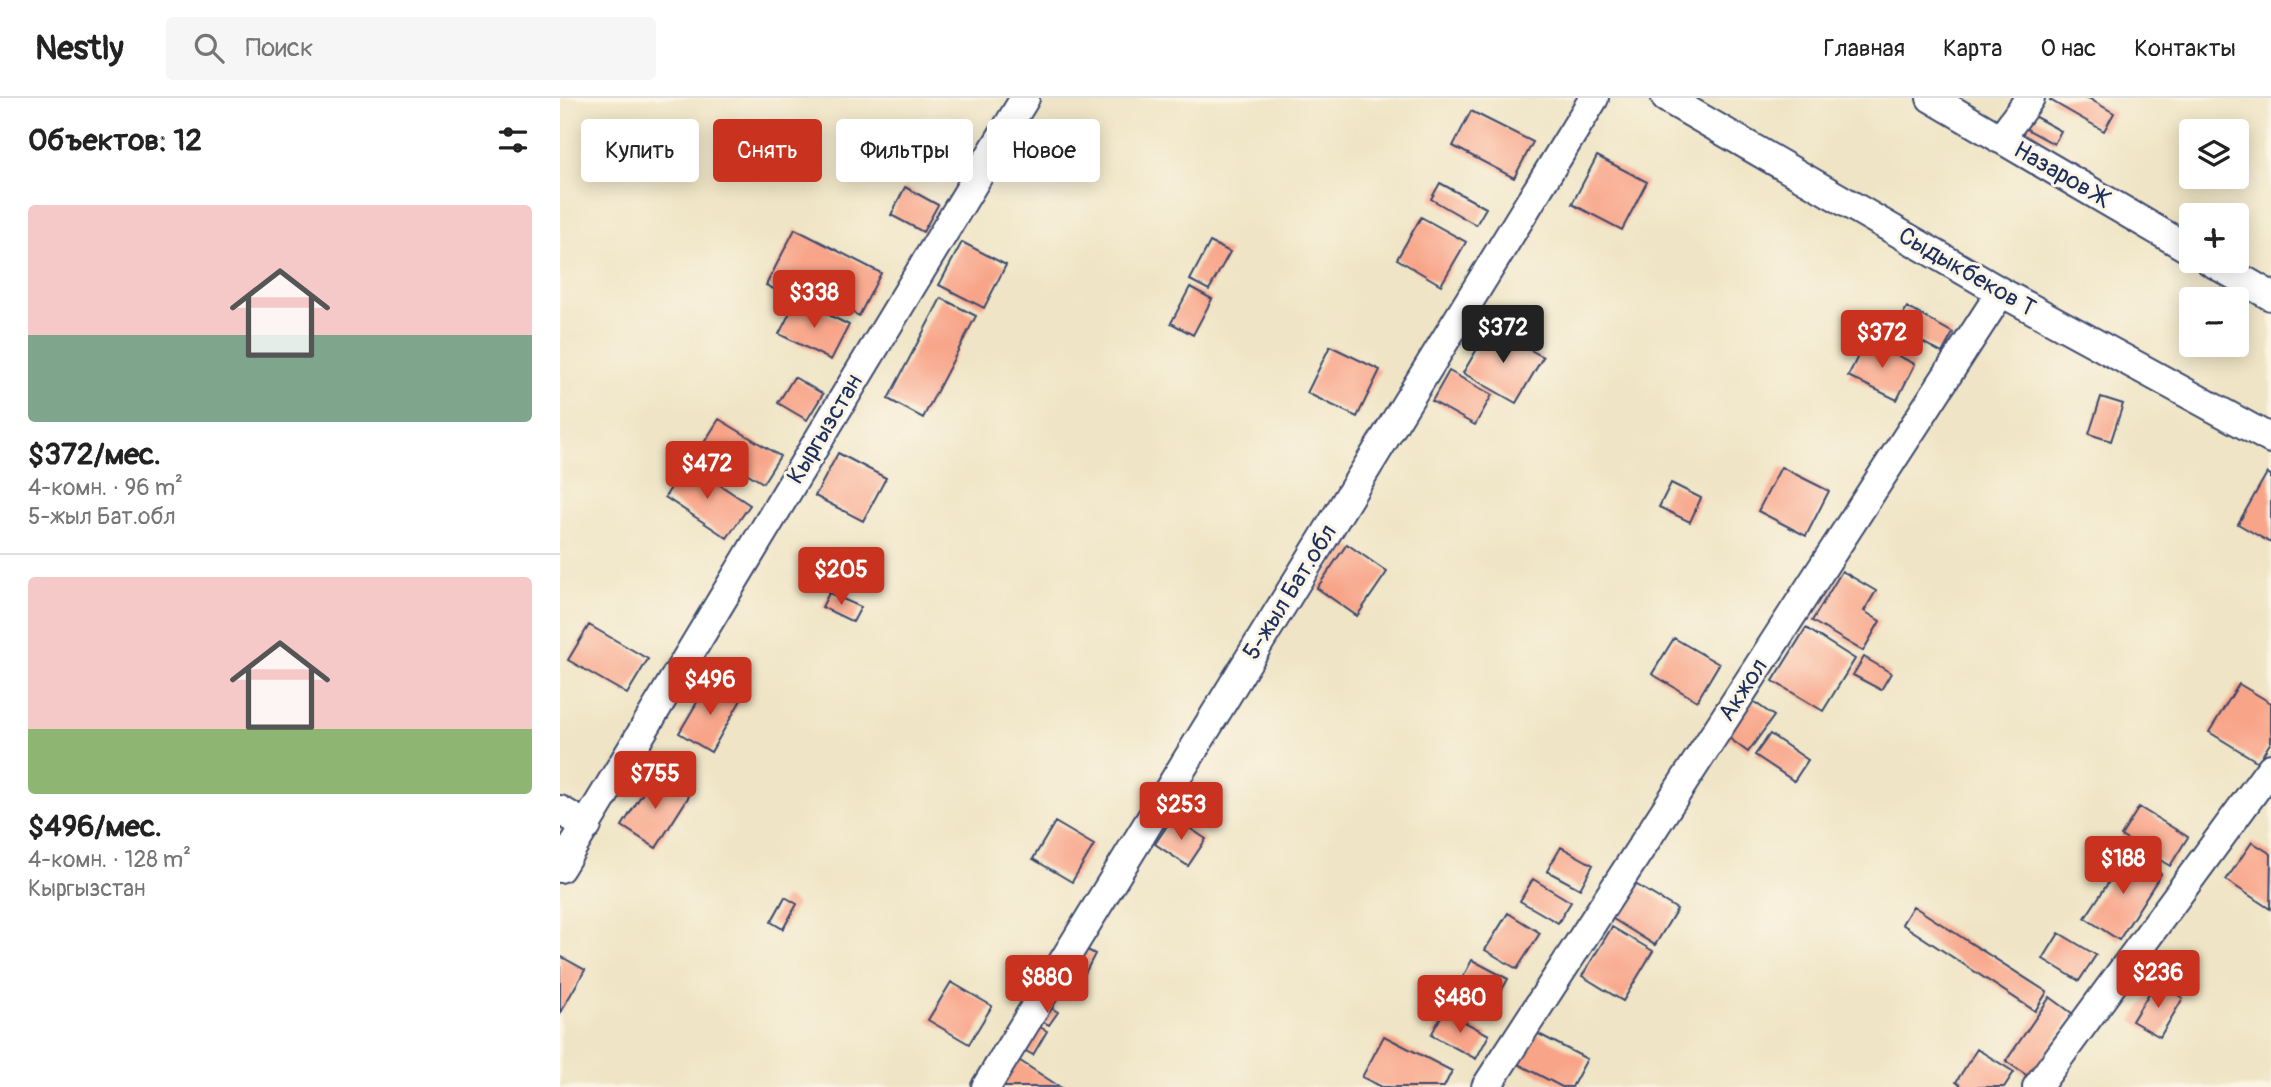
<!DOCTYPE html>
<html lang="ru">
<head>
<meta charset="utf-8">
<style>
  :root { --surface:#fff; --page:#f6f6f6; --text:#222; --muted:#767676; --line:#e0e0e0; --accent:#c8321e }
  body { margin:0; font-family:Pangolin,sans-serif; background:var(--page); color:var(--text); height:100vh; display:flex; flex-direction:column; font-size:26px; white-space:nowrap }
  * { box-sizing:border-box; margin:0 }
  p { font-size:23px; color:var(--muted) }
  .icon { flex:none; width:38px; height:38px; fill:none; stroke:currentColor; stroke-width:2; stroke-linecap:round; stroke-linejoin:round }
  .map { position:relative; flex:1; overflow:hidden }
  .drawer { display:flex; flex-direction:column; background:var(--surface); width:560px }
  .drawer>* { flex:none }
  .banner { position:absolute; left:21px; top:21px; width:665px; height:63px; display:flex; gap:14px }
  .tools { position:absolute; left:1619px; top:21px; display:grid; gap:14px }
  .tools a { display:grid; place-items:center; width:70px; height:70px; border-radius:7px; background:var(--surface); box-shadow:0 4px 18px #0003; font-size:35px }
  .price { position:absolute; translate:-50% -60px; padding:0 16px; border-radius:7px; background:var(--accent); color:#fff; font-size:23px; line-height:46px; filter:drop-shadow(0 2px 4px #0008) }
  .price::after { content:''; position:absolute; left:50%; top:42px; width:21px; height:16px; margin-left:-10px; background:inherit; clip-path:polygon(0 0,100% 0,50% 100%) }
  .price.selected { background:#222; color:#fff }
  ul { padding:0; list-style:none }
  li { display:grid; align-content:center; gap:14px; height:371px; padding:0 28px }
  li+li { border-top:2px solid var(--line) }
  li span { display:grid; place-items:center; height:217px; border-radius:7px; color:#555 }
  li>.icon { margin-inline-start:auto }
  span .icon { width:126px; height:126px; fill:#fffc; stroke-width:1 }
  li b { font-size:30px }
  h2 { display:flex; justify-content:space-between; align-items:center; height:84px; padding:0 28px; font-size:30px }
  .chip { padding:0 24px; border-radius:7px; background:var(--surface); box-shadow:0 4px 18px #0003; font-size:24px; line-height:63px }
  .chip.selected { background:var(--accent); color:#fff }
  header { display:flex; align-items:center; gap:42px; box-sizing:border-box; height:98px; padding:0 35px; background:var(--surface); border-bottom:2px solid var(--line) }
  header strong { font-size:33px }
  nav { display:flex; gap:38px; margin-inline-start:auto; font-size:24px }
  .search { width:490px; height:63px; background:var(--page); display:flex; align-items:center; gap:18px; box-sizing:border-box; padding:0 24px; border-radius:7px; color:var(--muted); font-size:26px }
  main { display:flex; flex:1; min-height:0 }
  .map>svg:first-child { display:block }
  .building { fill:#f8a488 }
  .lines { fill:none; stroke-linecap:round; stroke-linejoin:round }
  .minor-casing { stroke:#3b4a6d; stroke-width:32 }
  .minor { stroke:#fff; stroke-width:28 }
  .labels { text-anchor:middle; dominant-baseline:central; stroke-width:6; stroke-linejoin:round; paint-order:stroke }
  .street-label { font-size:24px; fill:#1b2f5e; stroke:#fcf5e5 }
</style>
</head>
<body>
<header>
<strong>Nestly</strong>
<div class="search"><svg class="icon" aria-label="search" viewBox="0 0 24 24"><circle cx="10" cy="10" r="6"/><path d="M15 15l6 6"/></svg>Поиск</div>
<nav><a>Главная</a><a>Карта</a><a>О нас</a><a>Контакты</a></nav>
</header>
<main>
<section class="drawer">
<h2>Объектов: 12<svg class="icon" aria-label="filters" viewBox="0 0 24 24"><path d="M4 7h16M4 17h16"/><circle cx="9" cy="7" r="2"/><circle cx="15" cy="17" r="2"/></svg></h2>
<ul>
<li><span style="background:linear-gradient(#f6c9c9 60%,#7fa58c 0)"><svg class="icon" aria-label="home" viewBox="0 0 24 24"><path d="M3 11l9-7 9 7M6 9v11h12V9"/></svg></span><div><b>$372/мес.</b><p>4-комн. · 96 m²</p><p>5-жыл Бат.обл</p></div></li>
<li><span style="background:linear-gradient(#f6c9c9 70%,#8fb573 0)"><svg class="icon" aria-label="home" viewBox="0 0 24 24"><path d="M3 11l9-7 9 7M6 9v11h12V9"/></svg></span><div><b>$496/мес.</b><p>4-комн. · 128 m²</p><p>Кыргызстан</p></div></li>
</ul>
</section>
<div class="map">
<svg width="1711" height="989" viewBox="0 0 1711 989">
  <rect width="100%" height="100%" fill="#fcf5e5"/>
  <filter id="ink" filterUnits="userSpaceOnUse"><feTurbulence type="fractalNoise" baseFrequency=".0143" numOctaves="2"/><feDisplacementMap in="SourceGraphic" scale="14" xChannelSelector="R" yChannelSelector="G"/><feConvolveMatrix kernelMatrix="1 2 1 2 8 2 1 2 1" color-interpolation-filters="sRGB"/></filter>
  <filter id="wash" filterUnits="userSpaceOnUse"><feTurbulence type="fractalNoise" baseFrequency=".00686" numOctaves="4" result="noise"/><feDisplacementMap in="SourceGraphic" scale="28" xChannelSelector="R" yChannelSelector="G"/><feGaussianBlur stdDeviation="1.57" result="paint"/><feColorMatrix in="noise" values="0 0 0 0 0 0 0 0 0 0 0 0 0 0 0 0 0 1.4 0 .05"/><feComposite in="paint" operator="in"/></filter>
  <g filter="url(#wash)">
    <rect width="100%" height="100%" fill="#efe4c5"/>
    <g id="blocks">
      <!-- building -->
      <path class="building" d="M1492,0H1528L1554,15L1544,33L1490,2Z
        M911,13L973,44L954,80L893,48Z
        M1470,16L1501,33L1494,46L1463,29Z
        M1037,58L1087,84L1062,132L1012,106Z
        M880,85L926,110L916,127L871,101Z
        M345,89L378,107L363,134L331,117Z
        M861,119L906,144L881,187L837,161Z
        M235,131L321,175L299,218L242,189L235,202L206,187Z
        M402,144L446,167L424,210L379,187Z
        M650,144L670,154L649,192L630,182Z
        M630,189L652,201L633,237L611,225Z
        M381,200L416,218L363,320L328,301Z
        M237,201L289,227L271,262L219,236Z
        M1347,209L1393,235L1382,255L1336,229Z
        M930,229L983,259L956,305L903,275Z
        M1306,242L1355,266L1337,302L1288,278Z
        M770,248L820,272L797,319L747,295Z
        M889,273L932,297L915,327L872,303Z
        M234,279L263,296L247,322L218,305Z
        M1541,299L1563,306L1551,343L1529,336Z
        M159,321L220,358L203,385L142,348Z
        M278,355L326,380L303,423L255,398Z
        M127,365L190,407L167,440L105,399Z
        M1221,369L1269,393L1246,438L1198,413Z
        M1707,375L1711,377V445L1678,426Z
        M1111,385L1141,400L1130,424L1099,409Z
        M787,446L827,474L797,518L757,490Z
        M1282,473L1316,493L1304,513L1320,523L1303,553L1252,523Z
        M269,495L301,509L293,524L262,509Z
        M29,527L88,561L67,596L8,562Z
        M1246,530L1295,561L1263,613L1213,583Z
        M1114,540L1159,566L1137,603L1092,576Z
        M1304,559L1331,575L1321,592L1293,577Z
        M149,584L181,602L151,654L119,635Z
        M1679,586L1711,605V644L1698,664L1649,634Z
        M1190,601L1214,618L1188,654L1165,637Z
        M1210,636L1248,662L1234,683L1195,657Z
        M94,677L129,698L96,750L62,728Z
        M1579,709L1628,739L1610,768L1561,738Z
        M613,719L646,741L628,768L595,746Z
        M495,724L534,747L512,784L473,761Z
        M1692,744L1711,756L1710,811L1666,782Z
        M1001,749L1033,767L1020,791L987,773Z
        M1568,755L1601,776L1559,842L1525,820Z
        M973,781L1011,804L998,825L960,803Z
        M1072,784L1117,811L1095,847L1050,819Z
        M225,799L237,806L223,831L211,824Z
        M1353,808L1487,894L1475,913L1342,826Z
        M948,815L980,835L957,871L925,852Z
        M1052,829L1093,853L1063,903L1022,878Z
        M1499,835L1536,857L1519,883L1483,861Z
        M520,848L535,856L522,881L506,872Z
        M0,858L25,872L0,915Z
        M912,862L948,881L933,908L911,896L901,915L888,907Z
        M391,884L432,908L409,946L368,922Z
        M1596,884L1623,900L1600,939L1572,923Z
        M1490,899L1513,916L1469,979L1446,963Z
        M484,906L498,914L489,927L476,920Z
        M884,913L929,937L916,961L871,937Z
        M471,924L487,933L473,957L457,948Z
        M973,933L1027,961L1012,989H1002L956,965Z
        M824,938L892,973L884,989H822L802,979Z
        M1417,951L1454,974L1444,989H1403L1396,984Z
        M451,957L500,989H431Z"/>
    </g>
  </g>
  <g filter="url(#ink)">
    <use href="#blocks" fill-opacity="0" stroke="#3b4a6d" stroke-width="2"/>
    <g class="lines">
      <!-- minor casing -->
      <g class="minor-casing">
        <path id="minor" d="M1106,0L1441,194L1711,341
          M1371,0L1631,152
          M1440,41L1470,0
          M1650,163L1711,198
          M0,712L27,728
          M0,770L465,0
          M426,989L1034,0
          M926,989L1441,194
          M1477,989L1711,670"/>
      </g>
      <!-- minor -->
      <use href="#minor" class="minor"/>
    </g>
  </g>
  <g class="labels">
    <!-- street labels -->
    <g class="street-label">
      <text transform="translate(1501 76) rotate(30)">Назаров Ж</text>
      <text transform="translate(1407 174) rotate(30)">Сыдыкбеков Т</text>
      <text transform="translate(265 331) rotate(-59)">Кыргызстан</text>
      <text transform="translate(730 494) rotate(-58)">5-жыл Бат.обл</text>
      <text transform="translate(1183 592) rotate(-57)">Акжол</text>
    </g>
  </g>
</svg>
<div class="tools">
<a><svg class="icon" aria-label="layers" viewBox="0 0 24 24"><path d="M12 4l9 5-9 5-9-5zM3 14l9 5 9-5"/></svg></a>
<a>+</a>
<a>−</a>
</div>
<b class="price" style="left:254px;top:232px">$338</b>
<b class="price selected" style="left:943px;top:267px">$372</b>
<b class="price" style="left:1322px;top:272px">$372</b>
<b class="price" style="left:147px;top:403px">$472</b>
<b class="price" style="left:281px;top:509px">$205</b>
<b class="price" style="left:150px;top:619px">$496</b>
<b class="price" style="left:95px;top:713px">$755</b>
<b class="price" style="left:621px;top:744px">$253</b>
<b class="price" style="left:1563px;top:798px">$188</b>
<b class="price" style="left:1598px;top:912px">$236</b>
<b class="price" style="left:487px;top:917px">$880</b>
<b class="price" style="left:900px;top:937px">$480</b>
<div class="banner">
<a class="chip">Купить</a>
<a class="chip selected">Снять</a>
<a class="chip">Фильтры</a>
<a class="chip">Новое</a>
</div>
</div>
</main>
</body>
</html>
